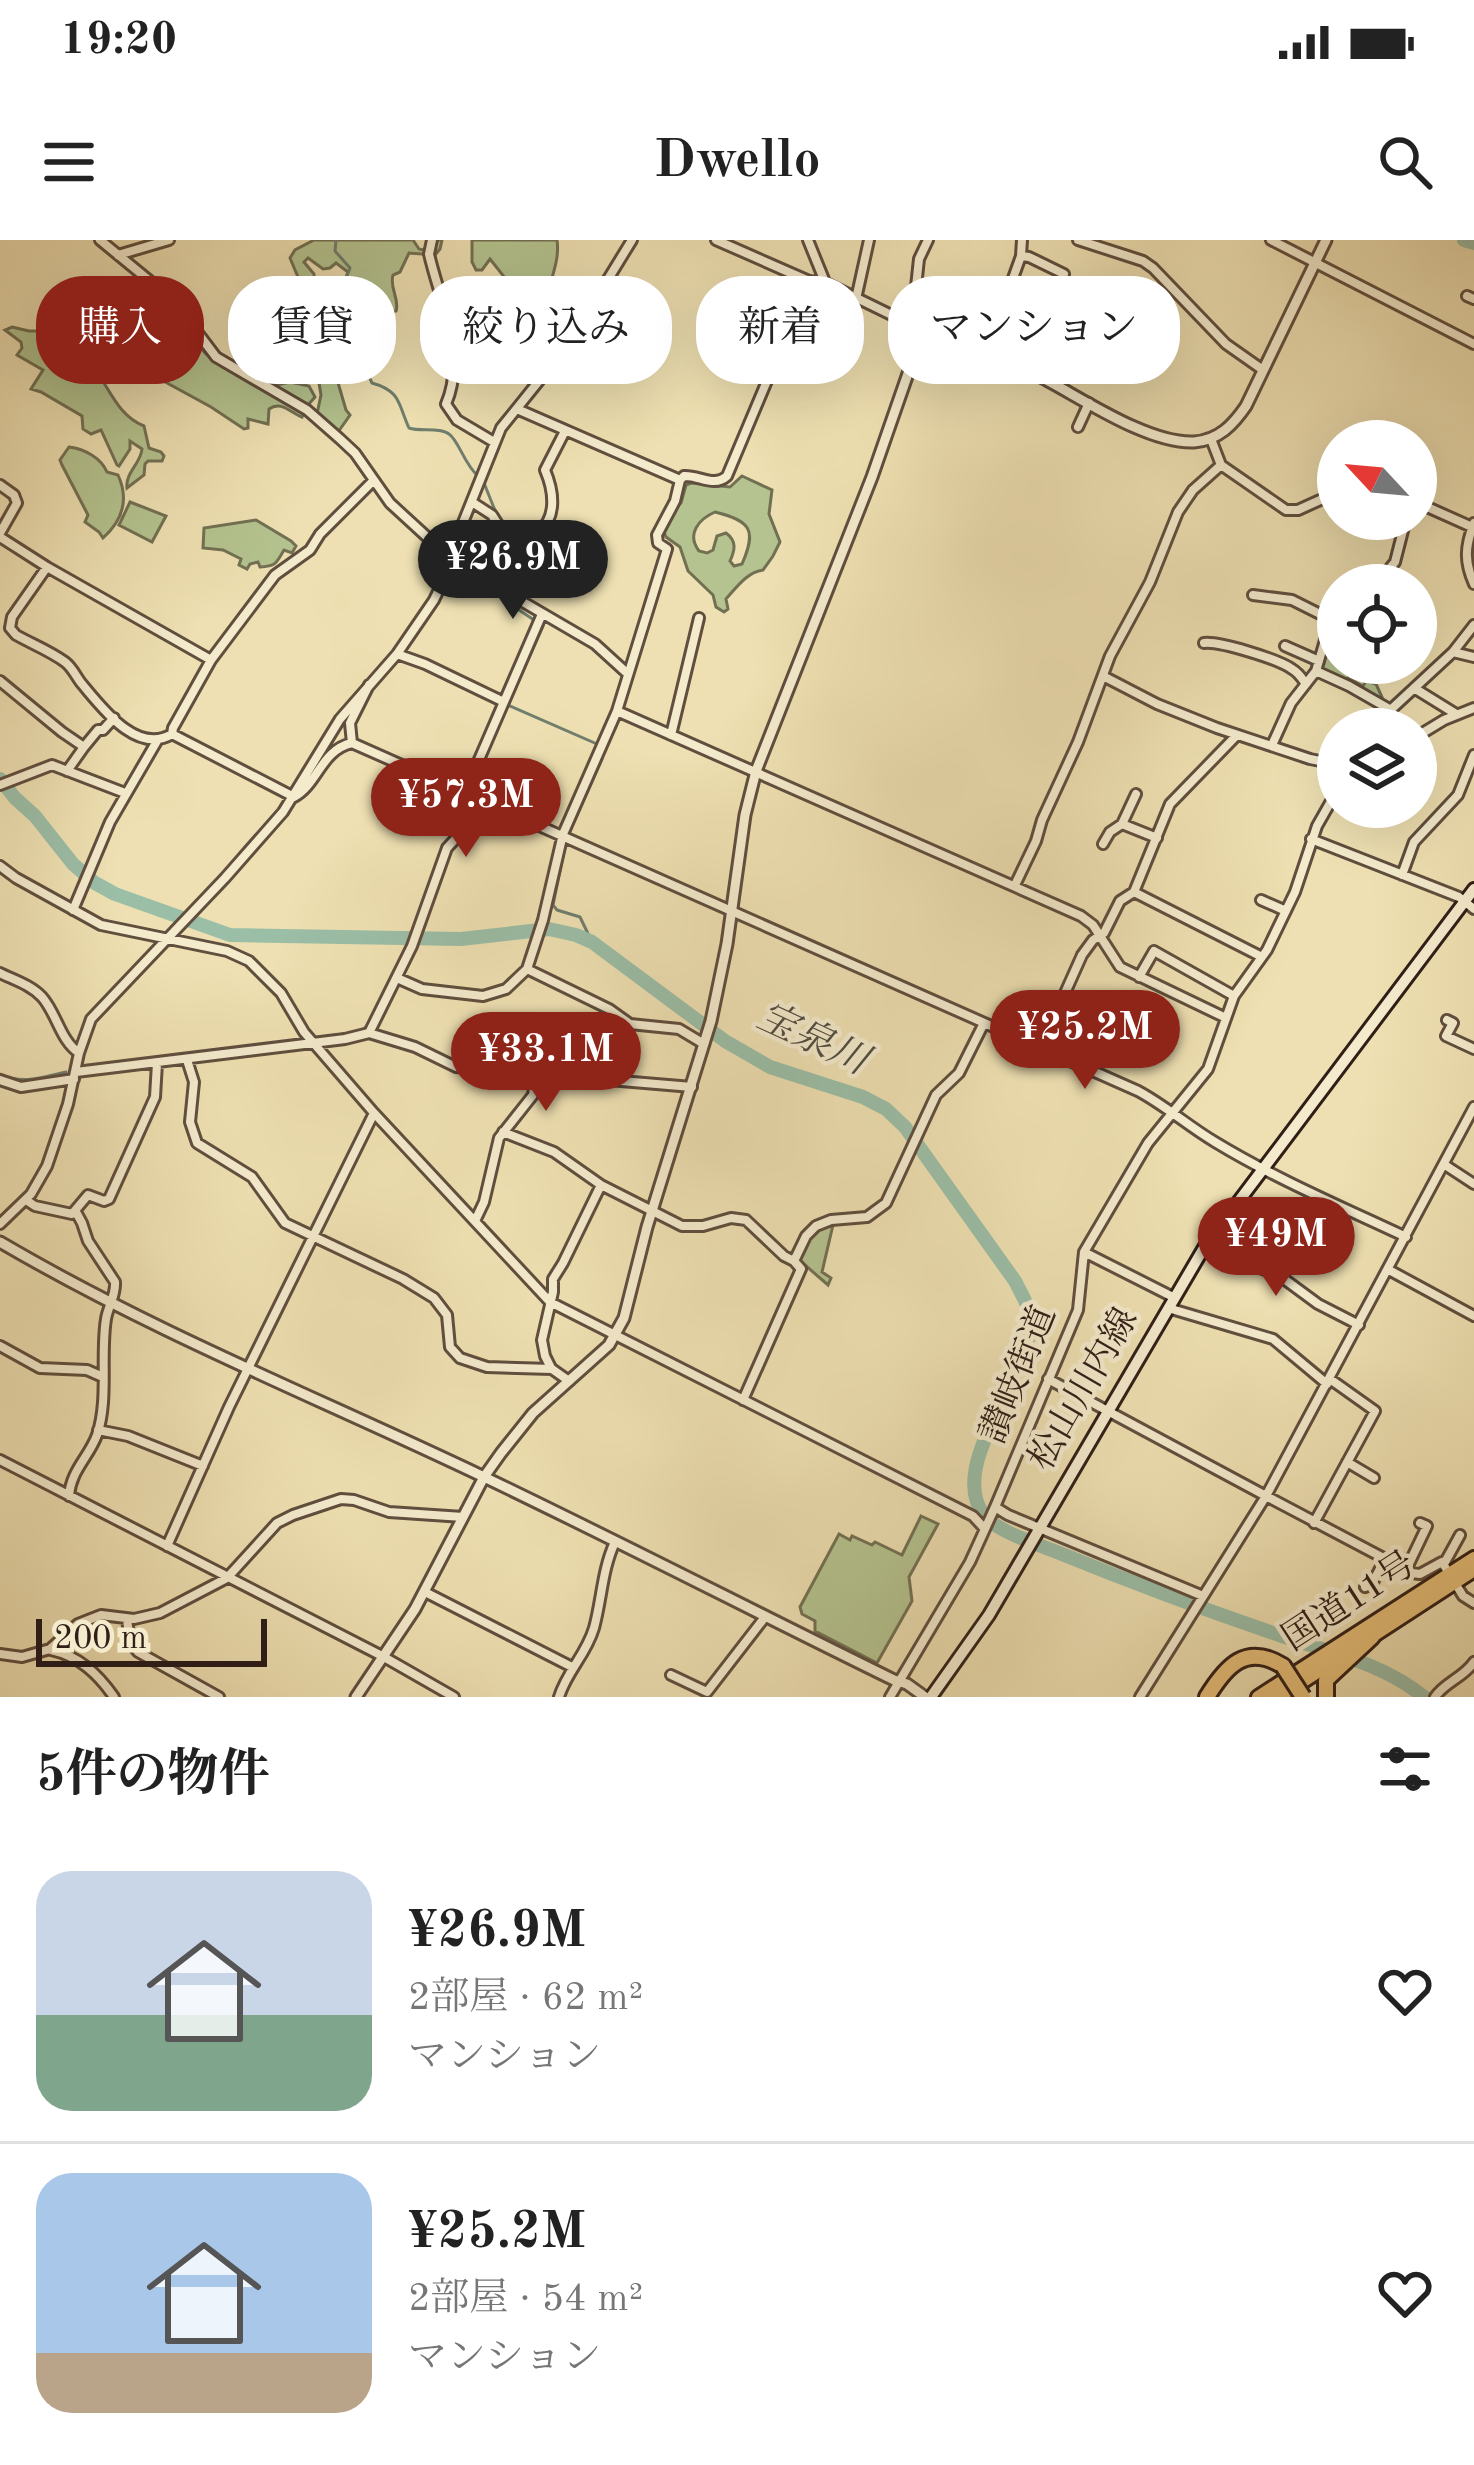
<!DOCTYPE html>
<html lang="ja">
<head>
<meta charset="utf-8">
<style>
  :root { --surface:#fff; --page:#f6f6f6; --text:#222; --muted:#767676; --line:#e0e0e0; --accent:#8f2418 }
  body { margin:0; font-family:"Old Standard TT","Noto Serif JP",serif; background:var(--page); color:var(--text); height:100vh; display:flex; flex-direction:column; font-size:45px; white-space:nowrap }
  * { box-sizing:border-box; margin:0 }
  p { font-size:39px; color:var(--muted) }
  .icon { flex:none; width:66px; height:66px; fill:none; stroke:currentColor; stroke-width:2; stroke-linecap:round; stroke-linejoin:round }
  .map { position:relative; height:1457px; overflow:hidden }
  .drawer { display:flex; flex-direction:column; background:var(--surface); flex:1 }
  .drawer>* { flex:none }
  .hud { position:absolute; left:36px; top:36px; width:1404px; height:108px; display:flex; gap:24px }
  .needle { width:78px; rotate:296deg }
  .tools { position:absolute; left:1317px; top:180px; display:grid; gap:24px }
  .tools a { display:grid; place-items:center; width:120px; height:120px; border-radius:50%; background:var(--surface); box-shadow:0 12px 48px #0002; font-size:60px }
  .scale { position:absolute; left:36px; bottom:30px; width:231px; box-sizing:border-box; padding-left:12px; border:6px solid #301e17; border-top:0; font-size:33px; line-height:42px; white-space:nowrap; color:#301e17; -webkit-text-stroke:9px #f4ebcd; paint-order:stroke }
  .price { position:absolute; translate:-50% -102px; padding:0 27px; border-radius:42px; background:var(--accent); color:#fff; font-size:39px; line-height:78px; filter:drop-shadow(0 3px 6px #0008) }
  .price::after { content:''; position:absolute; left:50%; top:72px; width:36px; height:27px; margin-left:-18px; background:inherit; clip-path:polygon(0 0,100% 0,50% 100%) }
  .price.on { background:#222; color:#fff }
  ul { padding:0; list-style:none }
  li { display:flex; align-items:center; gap:36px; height:300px; padding:0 36px }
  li+li { border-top:3px solid var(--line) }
  li span { display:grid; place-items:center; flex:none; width:336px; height:240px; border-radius:36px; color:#555 }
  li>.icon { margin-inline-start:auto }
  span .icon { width:144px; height:144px; fill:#fffc; stroke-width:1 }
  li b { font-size:51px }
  h2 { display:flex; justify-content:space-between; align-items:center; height:144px; padding:0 36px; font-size:51px }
  .tag { padding:0 42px; border-radius:48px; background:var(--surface); box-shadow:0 12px 48px #0002; font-size:42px; line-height:108px }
  .tag.on { background:var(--accent); color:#fff }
  .status { display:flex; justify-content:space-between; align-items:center; height:84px; padding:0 60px; background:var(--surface); direction:ltr }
  .status svg { height:33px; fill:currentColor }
  header { display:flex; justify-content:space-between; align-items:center; height:156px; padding:0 36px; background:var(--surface); font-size:54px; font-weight:800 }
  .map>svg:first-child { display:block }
  .green { fill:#b4c38f; stroke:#727053; stroke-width:3; fill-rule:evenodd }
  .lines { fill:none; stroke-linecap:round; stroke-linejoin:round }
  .stream { stroke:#707e6d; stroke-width:3 }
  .river { stroke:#9bbea7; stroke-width:14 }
  .minor-casing { stroke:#604e3e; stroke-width:14 }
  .tertiary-casing { stroke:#604e3e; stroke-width:15 }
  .secondary-casing { stroke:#301e17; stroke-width:16 }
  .trunk-casing { stroke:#301e17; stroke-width:18 }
  .motorway-casing { stroke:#301e17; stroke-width:20 }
  .minor { stroke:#f4ebcd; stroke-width:8 }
  .tertiary { stroke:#f4ebcd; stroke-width:9 }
  .secondary { stroke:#f4ebcd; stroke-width:10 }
  .trunk { stroke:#e7c079; stroke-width:12 }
  .motorway { stroke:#e7c079; stroke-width:14 }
  .motorway-bridge-casing { stroke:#301e17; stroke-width:20; stroke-linecap:butt }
  .motorway-bridge { stroke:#e7c079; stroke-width:14 }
  .labels { text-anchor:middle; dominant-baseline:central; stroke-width:9; stroke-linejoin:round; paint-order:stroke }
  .street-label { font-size:36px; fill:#301e17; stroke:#f4ebcd }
  .water-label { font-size:39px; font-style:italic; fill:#504e42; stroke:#f4ebcd }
</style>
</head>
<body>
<div class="status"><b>19:20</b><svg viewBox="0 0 49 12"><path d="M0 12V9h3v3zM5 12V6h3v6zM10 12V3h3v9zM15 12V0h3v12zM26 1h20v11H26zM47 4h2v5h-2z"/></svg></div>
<header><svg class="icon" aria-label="menu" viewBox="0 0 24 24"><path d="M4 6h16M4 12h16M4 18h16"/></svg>Dwello<svg class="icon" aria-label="search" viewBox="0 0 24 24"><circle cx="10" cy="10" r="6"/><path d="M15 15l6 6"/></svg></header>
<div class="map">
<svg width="1474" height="1457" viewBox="0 0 1474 1457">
  <rect width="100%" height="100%" fill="#eee0b2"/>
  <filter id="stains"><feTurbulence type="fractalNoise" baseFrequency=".00167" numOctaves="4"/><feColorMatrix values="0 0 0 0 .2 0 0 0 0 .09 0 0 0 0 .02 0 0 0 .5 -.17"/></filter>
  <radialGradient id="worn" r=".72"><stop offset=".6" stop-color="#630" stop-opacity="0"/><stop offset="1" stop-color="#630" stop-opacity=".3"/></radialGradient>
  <!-- green -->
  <path class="green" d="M314,0H413L419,9L424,10L430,0H442L440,9L435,15L409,13L400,32L393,35C389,48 400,59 396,71L391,72L382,81L366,116L361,114C360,93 380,81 382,60L373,53L347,49L344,43L348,32L336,23L330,28L323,29L308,18L304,22L314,34L315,49L334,79L333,92L321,101L317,109L332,122L346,170L350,175L338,192L317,174L321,155L318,137L299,121L294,104L297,97L313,87L315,78L290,18L295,10Z
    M472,0H557C560,20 551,37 547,57L542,58L527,46L505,38L490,19L482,30H476L472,22Z
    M135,34L163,57L164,72L158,84L189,92C213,131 230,125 264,148L290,142L309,146L315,157L307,166L302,177C291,173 281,160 269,169L268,184L248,179V188L244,189L211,167L156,137L152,130L130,124L135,109L119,100L122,95L133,99L135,89L124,86L115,91L109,87L114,58L118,56L127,63L126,52Z
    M12,87L29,91H55C68,102 95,130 104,143C115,161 124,178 144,186L149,208L161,212L164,216L162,221H148L145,224L144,235L127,248C125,233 141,223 142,209L130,201V209L119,226L117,225L101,190L91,194L83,189L82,176L41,152L31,149L43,130L17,115L22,108L21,102L5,90Z
    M69,207C85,209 101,218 107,232L118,235C129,259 123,280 103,298L99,292L85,282L88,275L62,225L60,220Z
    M742,236L772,250L769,274L780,302L773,316L763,330C747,332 736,348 726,359L728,369L724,372L716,367L713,355L688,331L680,307L666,297L663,290L674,269L681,263L686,245L691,243L730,247ZM715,272C751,281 757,290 742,324L734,326L730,321C735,310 737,301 726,293L717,296L713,310L707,313L699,311C686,294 699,279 715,272Z
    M130,262L166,276L152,302L119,285Z
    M256,280L291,301L296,306L292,313L284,310C276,323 277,326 260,327L258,322L250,324L247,329L239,325L241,319L223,310L203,308L204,288Z
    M1338,377V423H1349L1352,428L1348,438L1363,446L1366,441L1376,444L1382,457L1378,460L1320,430L1326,400Z
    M833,985L822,1032L831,1038L828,1045L798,1019L815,991Z
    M921,1276L938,1284L909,1337L912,1361L877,1423L815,1391V1381L802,1374L800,1367L839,1294L850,1300L852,1296L872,1305L875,1302L902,1315Z"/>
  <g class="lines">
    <!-- stream -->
    <path class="stream" d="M336,0L335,11L350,28L339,55L375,53L384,65C366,107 349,93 372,143C401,151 398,164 409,188C420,192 440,187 449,194C459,201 464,224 478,236
      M484,243L494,268L508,292
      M512,318L515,364L519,370L543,386L508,465L597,504
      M570,591L602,519
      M566,602L553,665L557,670L580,677L592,702
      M402,719L410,698
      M314,798L358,792L368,786
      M285,802L301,799
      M0,834C23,845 43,837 66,832"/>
    <!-- river -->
    <path class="river" d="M1464,0L1474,3
      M0,539L15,558L35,576L73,624L95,643L115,654L230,695L461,699L549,689L576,695L592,702L725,801L770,827L863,857L886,869L905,887L1015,1041C1022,1055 1031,1068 1030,1084C1030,1136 946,1226 984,1275C996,1291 1037,1304 1057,1312C1128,1341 1200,1368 1273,1393C1325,1412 1380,1421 1424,1457"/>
    <!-- minor casing -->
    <g class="minor-casing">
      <path id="minor" d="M100,0L173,60L216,117L307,170L340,199L355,213L390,263L451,319
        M432,0L429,14C440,62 467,116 446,164L457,180L494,202
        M716,0L809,41L826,43L916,87L926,96
        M808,0L825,42
        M1078,0L1143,21L1153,28L1226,104L1263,130
        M1271,0L1474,104
        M118,15L169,0
        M1021,16L1029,17L1064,34
        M1467,56L1474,59
        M856,59L869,0
        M906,82L915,56L919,19L928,0
        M986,113L1021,16L1022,0
        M1039,136L1056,97
        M517,169L680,240
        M1078,187L1089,163
        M1211,199L1221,225L1286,270H1298L1338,252
        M0,245L14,255L17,263L0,293
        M472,262L492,275L514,309L523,362L595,404L628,434
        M1416,262L1472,287
        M1474,283C1465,306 1464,322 1474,344
        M0,297L47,327L211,420
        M510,303C519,299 533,297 540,291C558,275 553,249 545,230L565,191
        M47,327L12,377L10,388L16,395C32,404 50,411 65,422C73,428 76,437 82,444C103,469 137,515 172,494L294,557C318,544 321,510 352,503L350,483L369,445
        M1376,345L1395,322L1406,279
        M1253,355L1292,360L1332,380
        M1204,403C1219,401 1278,419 1292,429C1299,433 1301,437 1306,444
        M1285,406L1319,421
        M1453,412L1474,417
        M397,414L425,424L504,462
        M1316,431L1349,446L1391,470
        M1103,436L1157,464L1217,488L1310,519L1330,523
        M0,441L62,492L84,507L98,490H103L114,478
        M1414,448L1456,474
        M617,471L1081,676L1093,685L1120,727L1224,777
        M1370,489L1453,412L1474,385
        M172,494L173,488L211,420L275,335L310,310L320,294L374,240
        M671,495L699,378
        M1416,497L1444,480L1474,468
        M352,503L1138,851C1166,866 1188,886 1215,902C1276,939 1342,967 1406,997
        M1272,505L1291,463L1316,431L1328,390L1338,374
        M1330,523L1335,552
        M67,531L84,507
        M0,545L52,525L125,553
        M465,552L542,374
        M1122,584L1136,554
        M1311,599L1459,657L1474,669
        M1103,604L1110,592L1122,584L1157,598
        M0,626L16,638L101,685L227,711L249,721L281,753L304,792L374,873L550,1062L973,1276L985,1289
        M1402,635L1414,602L1458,555L1474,515
        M1015,645L1036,601L1042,580L1078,502L1110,416L1150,342L1178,272L1193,250L1221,225
        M1134,652L1262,717
        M1261,660L1286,671
        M73,670L110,582L157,501
        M527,729L609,769L630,784L679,789L704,804
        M0,733C14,740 31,745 42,757C57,774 60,800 79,813
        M1139,737L1154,711L1234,756
        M397,738L422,749L483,756L506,749L527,729L543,680L563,594L617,471L667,309L658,303L657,295L675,261L680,240L684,236C699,235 714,248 727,236L809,41
        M1447,780L1453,783L1446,796L1474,809
        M369,793L412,706L447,608L458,596L497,582L500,567
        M1018,798L1032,780L1061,762L1082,715L1093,700L1104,693L1120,661L1134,652L1170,564L1237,495
        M187,820L194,842L190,882L197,903L252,937L285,983L403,1039L434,1058L447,1075L450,1107L460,1118L487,1127L552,1129L569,1141
        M76,832L345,799L369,793L415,807L456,827L692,847
        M0,840L21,847L74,839
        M503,892L554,912L601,945L682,986H703L731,978L746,980L784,1016L794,1021
        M1445,925L1474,944
        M26,960L35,966L72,974L88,955L104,961L109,959L155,857L157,823
        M475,981L484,962L499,898L533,855L536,834
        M0,984L31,954L47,926L68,864L79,813L91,779L225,638L283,572L340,479L397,414L434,360L444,339L456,300L501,188L567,106L632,0
        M1205,1006L1280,1036L1318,1064L1359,1085
        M1084,1012L1173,1057
        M1389,1030L1474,1076
        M1168,1068L1273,1099L1327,1144
        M0,1106L40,1128L87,1130L103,1137
        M551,1128L545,1116L542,1100L553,1052V1039L563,1023L601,945
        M1048,1139L1266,1256L1474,867
        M743,1160L801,1029L794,1021L806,996L816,986L831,980L867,977L886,963L936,855L959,833L984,783
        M98,1190L128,1196L203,1226
        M0,1220L384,1417L454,1457
        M1347,1222L1374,1238
        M69,1256C71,1230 89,1217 97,1195C109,1159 100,1116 106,1079C108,1066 116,1056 115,1042L88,1001L82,983L76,972
        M995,1267L1008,1275L1203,1356
        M1314,1283L1375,1171L1330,1139
        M167,1306L229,1167L374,873
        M1444,1324L1460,1295
        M1406,1330L1427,1286L1420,1283
        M1365,1347L1372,1344L1385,1319
        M425,1352L572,1427
        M127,1379L130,1402L138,1412L219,1457
        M51,1410C79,1416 98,1434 114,1457
        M0,1414L22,1417L50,1409L78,1384L101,1375L134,1379L160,1373L227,1338L277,1283L293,1275L341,1259L354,1260L389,1272L463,1277
        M671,1435L707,1452L765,1377
        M559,1457C567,1431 586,1415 594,1388C602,1359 602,1330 615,1302
        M890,1457L970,1322L995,1267L1078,1070L1084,1012L1148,903L1208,829L1234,756L1267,710L1295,652L1317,586L1338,549
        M1140,1457L1266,1256L1412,1333L1420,1334L1442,1322L1463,1356L1474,1363
        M1435,1457C1445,1442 1463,1438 1474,1422"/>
    </g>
    <!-- tertiary casing -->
    <g class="tertiary-casing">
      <path id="tertiary" d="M0,1002C155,1093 323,1160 484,1237C622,1303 757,1373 894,1440L907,1444L925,1457
        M356,1457L415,1369L484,1237L501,1213L533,1173L609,1105L624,1078L647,987L711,781L727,704L745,575L756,531L872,237L919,102L926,96L933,94C969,105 1005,119 1039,136C1080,157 1147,204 1194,202C1219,200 1233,185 1246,166L1326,0"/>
    </g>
    <!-- secondary casing -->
    <g class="secondary-casing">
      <path id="secondary" d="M931,1457L989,1375L1205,1006L1474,649"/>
    </g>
    <!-- trunk casing -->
    <g class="trunk-casing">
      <path id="trunk" d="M1258,1457L1474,1318
        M1279,1457L1474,1330"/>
    </g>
    <!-- motorway casing -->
    <g class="motorway-casing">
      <path id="motorway" d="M1207,1457C1226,1426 1246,1403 1283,1426
        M1276,1457L1277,1450L1285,1440
        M1326,1457V1440L1372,1397"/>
    </g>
    <!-- minor -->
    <use href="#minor" class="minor"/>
    <!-- tertiary -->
    <use href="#tertiary" class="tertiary"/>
    <!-- secondary -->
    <use href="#secondary" class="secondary"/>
    <!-- trunk -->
    <use href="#trunk" class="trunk"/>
    <!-- motorway -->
    <use href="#motorway" class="motorway"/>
    <!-- motorway-bridge casing -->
    <g class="motorway-bridge-casing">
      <path id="motorway-bridge" d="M1283,1426L1303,1457"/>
    </g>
    <!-- motorway-bridge -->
    <use href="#motorway-bridge" class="motorway-bridge"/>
  </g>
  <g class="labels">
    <!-- street labels -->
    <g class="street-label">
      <text transform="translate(1020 1135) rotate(-68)">讃岐街道</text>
      <text transform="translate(1085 1150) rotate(-60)">松山川内線</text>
      <text transform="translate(1350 1363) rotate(-33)">国道11号</text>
    </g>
    <!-- water labels -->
    <g class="water-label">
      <text transform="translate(812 800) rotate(25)">宝泉川</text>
    </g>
  </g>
  <rect width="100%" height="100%" filter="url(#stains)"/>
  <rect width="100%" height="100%" fill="url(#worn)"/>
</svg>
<div class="tools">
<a><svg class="needle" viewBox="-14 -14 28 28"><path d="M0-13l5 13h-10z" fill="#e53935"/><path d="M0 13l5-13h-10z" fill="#767676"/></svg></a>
<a><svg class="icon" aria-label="locate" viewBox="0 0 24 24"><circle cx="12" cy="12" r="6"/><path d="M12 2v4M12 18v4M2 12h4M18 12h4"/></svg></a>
<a><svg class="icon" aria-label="layers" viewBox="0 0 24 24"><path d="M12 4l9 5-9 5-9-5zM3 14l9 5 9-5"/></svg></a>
</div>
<div class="scale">200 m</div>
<b class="price on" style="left:513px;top:382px">¥26.9M</b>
<b class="price" style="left:466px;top:620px">¥57.3M</b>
<b class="price" style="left:1085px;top:852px">¥25.2M</b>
<b class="price" style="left:546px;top:874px">¥33.1M</b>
<b class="price" style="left:1276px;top:1059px">¥49M</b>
<div class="hud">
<a class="tag on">購入</a>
<a class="tag">賃貸</a>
<a class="tag">絞り込み</a>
<a class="tag">新着</a>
<a class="tag">マンション</a>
</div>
</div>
<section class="drawer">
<h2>5件の物件<svg class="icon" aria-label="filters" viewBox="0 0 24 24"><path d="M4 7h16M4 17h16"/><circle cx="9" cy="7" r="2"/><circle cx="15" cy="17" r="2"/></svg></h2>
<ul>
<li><span style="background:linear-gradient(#c9d6e8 60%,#7fa58c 0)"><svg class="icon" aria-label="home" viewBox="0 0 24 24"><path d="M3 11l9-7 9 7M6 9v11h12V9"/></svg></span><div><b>¥26.9M</b><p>2部屋 · 62 m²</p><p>マンション</p></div><svg class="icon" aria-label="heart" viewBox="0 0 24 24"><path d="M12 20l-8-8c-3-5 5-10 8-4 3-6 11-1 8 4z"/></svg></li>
<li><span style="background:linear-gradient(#a9c7e8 75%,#b9a48a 0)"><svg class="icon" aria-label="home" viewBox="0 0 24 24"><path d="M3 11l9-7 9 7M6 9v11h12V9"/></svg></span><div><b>¥25.2M</b><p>2部屋 · 54 m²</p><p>マンション</p></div><svg class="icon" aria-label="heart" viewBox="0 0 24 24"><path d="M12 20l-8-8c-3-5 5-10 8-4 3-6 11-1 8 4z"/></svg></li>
</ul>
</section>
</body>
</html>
